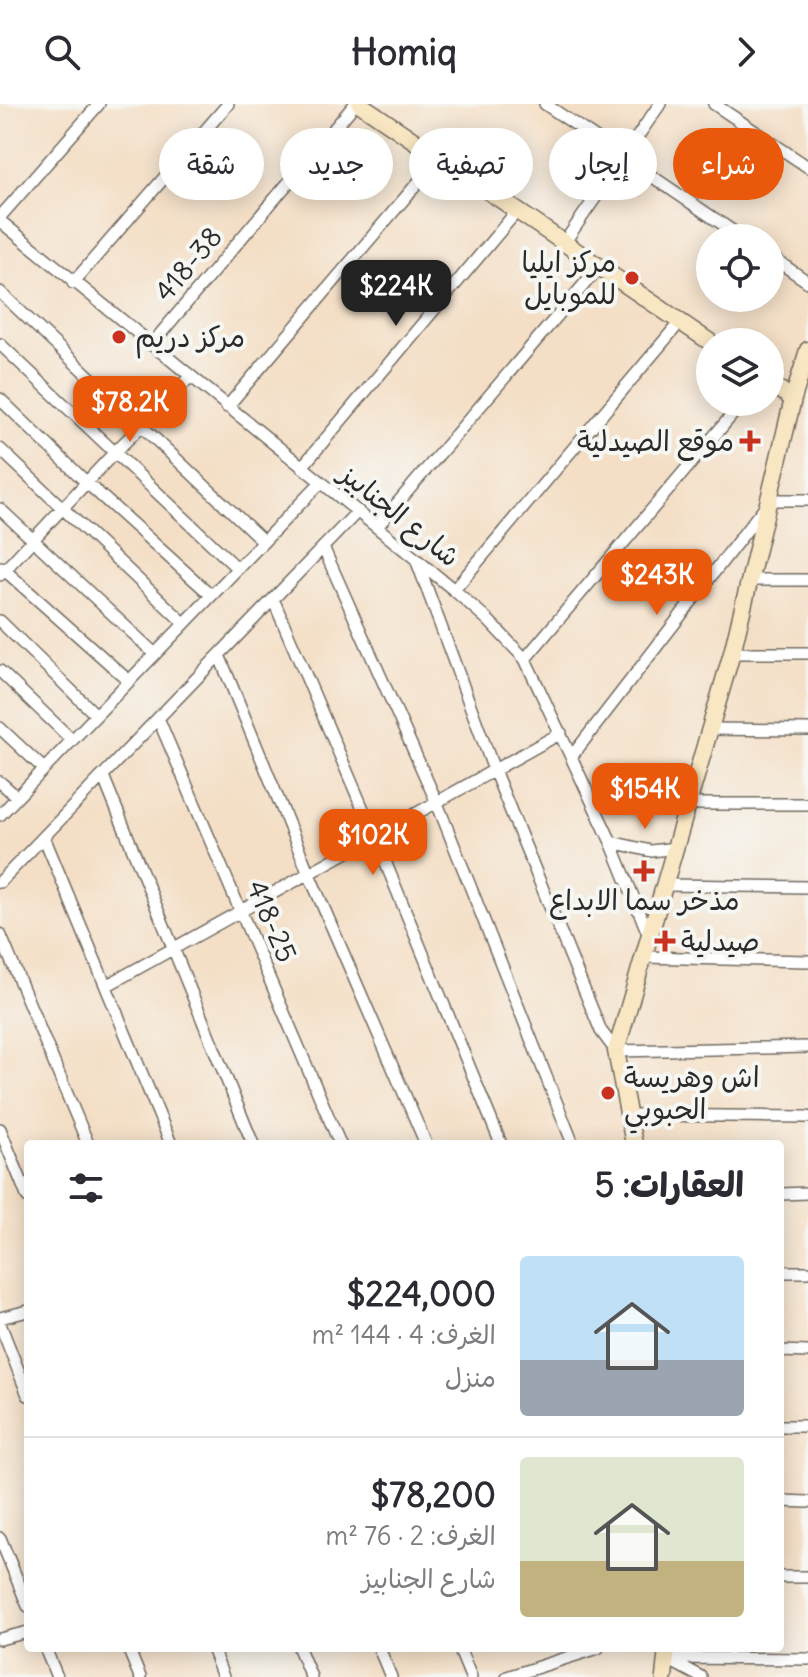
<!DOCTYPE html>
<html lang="ar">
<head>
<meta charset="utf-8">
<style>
  :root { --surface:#fff; --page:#f2f2f3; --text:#2b2b33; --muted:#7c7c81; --line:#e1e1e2; --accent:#ea580c }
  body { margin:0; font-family:Delius,"Playpen Sans Arabic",sans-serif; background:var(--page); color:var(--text); direction:rtl; height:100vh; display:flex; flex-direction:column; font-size:30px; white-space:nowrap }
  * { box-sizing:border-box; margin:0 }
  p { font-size:26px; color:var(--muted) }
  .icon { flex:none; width:44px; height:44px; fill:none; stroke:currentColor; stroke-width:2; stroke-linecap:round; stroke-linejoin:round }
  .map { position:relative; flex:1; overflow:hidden; direction:ltr }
  .side { position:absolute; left:24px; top:1036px; width:760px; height:512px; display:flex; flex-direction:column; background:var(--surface); border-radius:8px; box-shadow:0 4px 20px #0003; direction:rtl }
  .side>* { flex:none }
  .top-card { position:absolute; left:24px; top:24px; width:760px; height:72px; direction:rtl; display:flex; gap:16px }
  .controls { position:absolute; left:696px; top:120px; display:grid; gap:16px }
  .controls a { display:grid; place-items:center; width:88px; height:88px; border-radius:50%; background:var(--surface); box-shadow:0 4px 20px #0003; font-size:40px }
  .price { position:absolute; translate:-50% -68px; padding:0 18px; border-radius:16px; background:var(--accent); color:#fff; font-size:26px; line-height:52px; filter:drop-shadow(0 2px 4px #0008) }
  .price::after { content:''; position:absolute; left:50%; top:48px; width:24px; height:18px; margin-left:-12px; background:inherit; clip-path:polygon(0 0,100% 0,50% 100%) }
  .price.selected { background:#222; color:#fff }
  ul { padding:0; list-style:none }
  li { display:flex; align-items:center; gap:24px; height:200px; padding:0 40px }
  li+li { border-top:2px solid var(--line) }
  li span { display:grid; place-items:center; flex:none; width:224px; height:160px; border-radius:8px; color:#555 }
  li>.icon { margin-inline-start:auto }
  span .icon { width:96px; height:96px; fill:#fffc; stroke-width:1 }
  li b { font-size:34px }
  h2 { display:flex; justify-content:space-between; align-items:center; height:96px; padding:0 40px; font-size:34px }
  .chip { padding:0 28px; border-radius:36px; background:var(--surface); box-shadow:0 4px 20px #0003; font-size:28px; line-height:72px }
  .chip.selected { background:var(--accent); color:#fff }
  header { display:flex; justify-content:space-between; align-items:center; height:104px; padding:0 40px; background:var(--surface); font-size:36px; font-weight:700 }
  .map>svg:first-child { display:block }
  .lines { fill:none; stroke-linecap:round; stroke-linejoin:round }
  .street-casing { stroke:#716a61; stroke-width:14 }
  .secondary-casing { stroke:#716a61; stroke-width:19 }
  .street { stroke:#fff; stroke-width:11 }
  .secondary { stroke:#f9e7c3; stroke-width:16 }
  .poi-dot { fill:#c8321e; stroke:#f6f6f2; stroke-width:3 }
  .labels { text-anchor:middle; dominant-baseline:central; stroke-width:8; stroke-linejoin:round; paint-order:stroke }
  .poi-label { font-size:28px; fill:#2b2b2b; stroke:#f6f6f2; text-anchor:start }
  .street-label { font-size:28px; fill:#2b2b2b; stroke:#f6f6f2 }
</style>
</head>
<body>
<header><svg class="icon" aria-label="forward" viewBox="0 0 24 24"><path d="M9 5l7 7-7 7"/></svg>Homiq<svg class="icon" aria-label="search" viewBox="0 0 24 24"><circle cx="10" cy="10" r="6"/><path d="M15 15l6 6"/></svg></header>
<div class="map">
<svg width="808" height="1573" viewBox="0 0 808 1573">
  <rect width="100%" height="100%" fill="#f6f6f2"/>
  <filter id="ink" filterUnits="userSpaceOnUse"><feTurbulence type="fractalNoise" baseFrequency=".0125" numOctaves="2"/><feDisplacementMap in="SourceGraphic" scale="16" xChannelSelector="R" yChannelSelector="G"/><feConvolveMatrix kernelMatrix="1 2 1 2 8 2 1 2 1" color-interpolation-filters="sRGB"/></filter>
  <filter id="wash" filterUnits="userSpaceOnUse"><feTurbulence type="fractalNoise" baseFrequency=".006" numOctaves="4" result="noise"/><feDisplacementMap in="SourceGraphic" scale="32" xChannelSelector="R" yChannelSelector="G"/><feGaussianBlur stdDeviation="1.8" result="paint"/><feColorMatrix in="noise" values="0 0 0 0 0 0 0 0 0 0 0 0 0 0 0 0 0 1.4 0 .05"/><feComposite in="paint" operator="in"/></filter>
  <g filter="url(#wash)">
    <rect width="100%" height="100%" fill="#f4dfc6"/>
  </g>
  <g filter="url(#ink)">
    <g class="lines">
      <!-- street casing -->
      <g class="street-casing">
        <path id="street" d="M545,0L743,134
          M714,0L808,63
          M0,113L99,0
          M0,117L454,486L487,515L525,555L611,738L649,832
          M564,139L660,0
          M770,152L808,178
          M73,179L228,0
          M0,188L263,437
          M0,240L237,464
          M151,241L355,0
          M0,295L87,379L211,491
          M227,303L439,54
          M0,345L184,519
          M302,363L517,107
          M0,405L155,550
          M377,423L599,163
          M323,443L437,699L573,1040
          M416,455L494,666L601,927L616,947L808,943
          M1,463L129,577
          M0,471L114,349L190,273
          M752,476H808
          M454,486L680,218
          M273,495L375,733L501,1040
          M0,517L96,611
          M732,549H808
          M219,551L309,770L426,1040
          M525,555L743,298
          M0,567L72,636
          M158,614L340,1040
          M0,624L44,665
          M710,625L808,626
          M572,652L770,396H808
          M103,672L253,1040
          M0,678L17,693
          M688,700H808
          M0,711L321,378
          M44,733L171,1040
          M611,738L651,747L676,744
          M0,778L358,407
          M666,781L808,783
          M0,830L88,1040
          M644,853L808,857
          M106,882L561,629
          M631,1011L808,1013
          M0,1025L28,1094
          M780,1090L808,1089
          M780,1168H808
          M0,1214L28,1207
          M0,1220L28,1291
          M780,1247L808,1248
          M780,1322H808
          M780,1397L808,1398
          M0,1434L28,1502
          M780,1473H808
          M0,1535L28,1528
          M45,1544L57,1573
          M128,1544L140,1573
          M212,1544L223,1573
          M299,1544L311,1573
          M379,1544L391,1573
          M459,1544L471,1573
          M667,1554L808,1555
          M671,1557L701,1573
          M507,1573L598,1544"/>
      </g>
      <!-- secondary casing -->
      <g class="secondary-casing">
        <path id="secondary" d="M360,0L710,238
          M770,279L793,295
          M634,1040L616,947L732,549L793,295L808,246
          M664,1573L667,1544"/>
      </g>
      <!-- street -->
      <use href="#street" class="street"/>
      <!-- secondary -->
      <use href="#secondary" class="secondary"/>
    </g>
  </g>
  <!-- markers -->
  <g class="poi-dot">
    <circle cx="632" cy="174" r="8"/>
    <circle cx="119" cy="233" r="8"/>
    <path d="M746 325h8v8h8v8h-8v8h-8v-8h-8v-8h8z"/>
    <path d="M640 755h8v8h8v8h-8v8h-8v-8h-8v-8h8z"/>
    <path d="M661 825h8v8h8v8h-8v8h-8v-8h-8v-8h8z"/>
    <circle cx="608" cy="989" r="8"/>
  </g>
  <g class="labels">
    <!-- poi labels -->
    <g class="poi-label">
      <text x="616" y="158" text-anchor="end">مركز ايليا<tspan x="616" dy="32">للموبايل</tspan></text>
      <text x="135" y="233">مركز دريم</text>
      <text x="734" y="337" text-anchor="end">موقع الصيدلية</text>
      <text x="644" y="796" text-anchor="middle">مذخر سما الابداع</text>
      <text x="681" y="837">صيدلية</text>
      <text x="624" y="973">اش وهريسة<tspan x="624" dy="32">الحبوبي</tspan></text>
    </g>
    <!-- street labels -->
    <g class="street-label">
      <text transform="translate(188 160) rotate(-50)">418-38</text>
      <text transform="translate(400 411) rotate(39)">شارع الجنابيز</text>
      <text transform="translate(272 817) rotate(67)">418-25</text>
    </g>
  </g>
</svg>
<div class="controls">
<a><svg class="icon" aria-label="locate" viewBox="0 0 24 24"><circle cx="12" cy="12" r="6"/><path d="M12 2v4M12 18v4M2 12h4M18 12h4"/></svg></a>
<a><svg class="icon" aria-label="layers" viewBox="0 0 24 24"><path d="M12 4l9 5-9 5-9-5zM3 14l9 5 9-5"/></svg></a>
</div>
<b class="price selected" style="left:396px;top:224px">$224K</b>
<b class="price" style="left:130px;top:340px">$78.2K</b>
<b class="price" style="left:657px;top:513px">$243K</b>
<b class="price" style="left:645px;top:727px">$154K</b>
<b class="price" style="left:373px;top:773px">$102K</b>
<div class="top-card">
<a class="chip selected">شراء</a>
<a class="chip">إيجار</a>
<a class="chip">تصفية</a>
<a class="chip">جديد</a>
<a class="chip">شقة</a>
</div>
<section class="side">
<h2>العقارات: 5<svg class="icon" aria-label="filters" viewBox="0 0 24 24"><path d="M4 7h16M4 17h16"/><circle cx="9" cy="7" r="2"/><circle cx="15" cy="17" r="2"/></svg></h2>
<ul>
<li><span style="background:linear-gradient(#bfe0f5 65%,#9aa5b1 0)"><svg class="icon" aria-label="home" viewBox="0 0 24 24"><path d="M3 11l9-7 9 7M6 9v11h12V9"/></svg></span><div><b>$224,000</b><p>الغرف: 4 · 144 m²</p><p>منزل</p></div></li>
<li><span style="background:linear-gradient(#dfe7d0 65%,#c2b280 0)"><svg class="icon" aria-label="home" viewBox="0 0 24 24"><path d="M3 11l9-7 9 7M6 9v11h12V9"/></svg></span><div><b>$78,200</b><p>الغرف: 2 · 76 m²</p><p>شارع الجنابيز</p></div></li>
</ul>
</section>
</div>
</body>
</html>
